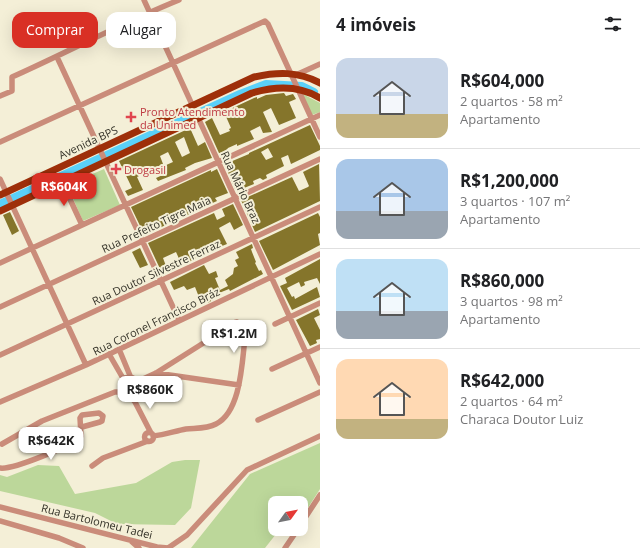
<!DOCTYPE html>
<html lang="pt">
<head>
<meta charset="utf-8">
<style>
  :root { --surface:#fff; --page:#f6f6f6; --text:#202124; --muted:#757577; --line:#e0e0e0; --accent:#d93025 }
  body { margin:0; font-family:"Open Sans",sans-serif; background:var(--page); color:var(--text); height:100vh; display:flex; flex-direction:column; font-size:15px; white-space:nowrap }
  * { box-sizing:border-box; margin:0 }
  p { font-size:13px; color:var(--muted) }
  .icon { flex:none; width:22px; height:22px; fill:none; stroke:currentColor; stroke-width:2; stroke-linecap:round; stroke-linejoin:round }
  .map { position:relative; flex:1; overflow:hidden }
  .sheet { display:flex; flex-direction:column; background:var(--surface); width:320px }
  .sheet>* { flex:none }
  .hud { position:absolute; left:12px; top:12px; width:248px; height:36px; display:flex; gap:8px }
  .needle { width:26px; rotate:57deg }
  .fabs { position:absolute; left:268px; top:496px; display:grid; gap:8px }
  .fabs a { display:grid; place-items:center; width:40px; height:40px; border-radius:8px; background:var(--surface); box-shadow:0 4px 16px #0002; font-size:20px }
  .price { position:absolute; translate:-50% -34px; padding:0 9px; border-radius:8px; background:#fff; color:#222; font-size:13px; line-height:26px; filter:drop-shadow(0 1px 2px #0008) }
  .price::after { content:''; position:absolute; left:50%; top:24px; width:12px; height:9px; margin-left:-6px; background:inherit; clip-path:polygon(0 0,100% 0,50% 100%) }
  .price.current { background:var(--accent); color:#fff }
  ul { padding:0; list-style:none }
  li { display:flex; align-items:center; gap:12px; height:100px; padding:0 16px }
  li+li { border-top:1px solid var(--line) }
  li span { display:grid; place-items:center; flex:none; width:112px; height:80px; border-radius:12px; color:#555 }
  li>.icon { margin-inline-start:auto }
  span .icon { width:48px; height:48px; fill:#fffc; stroke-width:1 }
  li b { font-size:17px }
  h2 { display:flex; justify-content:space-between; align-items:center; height:48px; padding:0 16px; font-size:17px }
  .tag { padding:0 14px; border-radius:12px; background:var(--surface); box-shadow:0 4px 16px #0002; font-size:14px; line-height:36px }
  .tag.current { background:var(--accent); color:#fff }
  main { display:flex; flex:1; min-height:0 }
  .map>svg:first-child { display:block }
  .green { fill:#bcd79a }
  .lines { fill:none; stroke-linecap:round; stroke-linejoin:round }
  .river { stroke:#5ad1f9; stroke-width:8 }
  .building { fill:#85752b; fill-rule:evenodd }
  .minor { stroke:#ca8c7a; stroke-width:5.5 }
  .major { stroke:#9e2f09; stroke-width:7 }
  .health-dot { fill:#e0444e; stroke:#f4efd7; stroke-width:1.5 }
  .labels { text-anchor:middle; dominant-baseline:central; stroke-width:4; stroke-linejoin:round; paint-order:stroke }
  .health-label { font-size:11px; fill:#be3a42; stroke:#f4efd7; text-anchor:start }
  .street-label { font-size:11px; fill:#333127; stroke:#f4efd7 }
</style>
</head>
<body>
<main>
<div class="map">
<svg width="320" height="548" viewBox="0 0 320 548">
  <rect width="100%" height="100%" fill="#f4efd7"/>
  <!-- green -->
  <path class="green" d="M301,93L320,103V112L312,115Z
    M104,169L120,205L83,221L67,185Z
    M320,443V489L302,517L301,503H275V529H280L265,548H191L250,474Z
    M185,460H200L191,508L175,525L117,524L95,513L0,491V475L7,477L38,465L59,466L75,494L136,483L172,462Z"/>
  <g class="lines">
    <!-- river -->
    <path class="river" d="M0,204L240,94L266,84L302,86L314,92"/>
  </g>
  <!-- building -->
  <path class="building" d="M284,93L286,96L293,94L296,99L289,102L296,118L279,125L271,108L263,112L272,132L263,133L260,126L250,131L254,139L237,146V144L228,148L225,152L219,153L205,122L212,118L220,135L230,131L229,129L231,128L224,112L254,98L257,97V99L266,95Z
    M310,125L320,146V150L291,164L288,155L281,158L284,166L266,175L267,178L263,180L260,178L253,181L254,184L239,190L235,189L225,165L230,163V162L249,154V153ZM268,148L273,157L266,160L261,152Z
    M190,128L198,146L205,142L212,158L195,163L185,168L186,170L158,181L156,178L167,173L164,166L173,162L168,152L160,156L163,164L137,177L143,190L128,196L125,191L132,188L119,161ZM184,137L190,153L182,157L175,142Z
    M319,164L320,201L255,232L241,200L292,177L299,191L308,187L309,186L303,172Z
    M217,169L228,193L215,198L217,201L208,205V203L191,210L192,213L183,217L179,215L166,221L168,224L155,230L154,227L143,232L131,207L211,170V172Z
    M233,204L243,225L234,230L230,222L219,228L227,244L195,257L196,259L186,263L185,261L181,263L176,252L163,258L166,266L171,264L173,268L162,273L148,243L214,213L217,220L225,216L222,209Z
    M10,212L19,231L12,235L3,215Z
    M318,213L320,217V233L318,234L320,245L273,270L259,241Z
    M252,244L253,248L251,249L252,252L256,262L255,263L259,271L261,270L263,274L230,291L229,289L209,297L211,301L208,303L206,299L201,302L195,287L187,290L184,286L174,290L170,282L204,265L209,274L216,271L218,277L215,278L220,290L228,286L225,280L233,274L234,268L238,266L235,260L239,258L236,252Z
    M140,248L148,265L140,268L132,252Z
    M320,259V284L317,278L304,282L305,285L301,287L299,282L287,288L292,297L294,296L295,299L317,287L320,297L292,310L280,286L287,283L285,278Z
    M318,309L320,315L314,318L320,330V339L316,340L317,343L310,346L296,320Z"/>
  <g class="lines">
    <!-- minor -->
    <path class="minor" d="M144,0L320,383
      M57,57L179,320
      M298,74L320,64
      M0,96L12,91V77C68,52 122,23 179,0
      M0,142L265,21L268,24L320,137
      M0,179L86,365
      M62,182L82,225
      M0,263L320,115
      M0,307L320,159
      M275,324L320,303
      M119,349L131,378
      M109,354L124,380
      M0,355L320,207
      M272,369L320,347
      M156,373L239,385
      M121 385a8 8 0 1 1 16 0a8 8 0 1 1-16 0Z
      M137,385L143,379L156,373L205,342L226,325L237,322L245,331V338C242,362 241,412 216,424C207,429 196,428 186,429C175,431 165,435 153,436
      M127,393L135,402L151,433
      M0,402L86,365L320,254
      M258,420L320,392
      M144.5 437a4.5 4.5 0 1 1 9 0a4.5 4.5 0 1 1-9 0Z
      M2,444L42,421L115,392H125
      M92,466L103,458L148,441
      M0,468C12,470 75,445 81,436L80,418L82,415L99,413L103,416L102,421L100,422L82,427
      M0,507L157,547L168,548L187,535L247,470L320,436
      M0,521L59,538L83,548
      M301,524L320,495
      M131,541L139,548
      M285,548L298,529"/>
    <!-- major -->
    <path class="major" d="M0,195L254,77C277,72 298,71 320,83
      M0,211L252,93C275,86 299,85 320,98"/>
  </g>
  <!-- markers -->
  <g class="health-dot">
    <path d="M129 111h4v4h4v4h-4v4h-4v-4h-4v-4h4z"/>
    <path d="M114 163h4v4h4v4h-4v4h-4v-4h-4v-4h4z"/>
  </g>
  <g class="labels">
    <!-- health labels -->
    <g class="health-label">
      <text x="140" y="111">Pronto Atendimento<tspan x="140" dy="13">da Unimed</tspan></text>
      <text x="124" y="169">Drogasil</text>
    </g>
    <!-- street labels -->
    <g class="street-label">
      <text transform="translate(88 142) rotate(-25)">Avenida BPS</text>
      <text transform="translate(241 187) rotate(65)">Rua Mário Braz</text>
      <text transform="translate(156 224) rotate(-25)">Rua Prefeito Tigre Maia</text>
      <text transform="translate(156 272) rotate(-25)">Rua Doutor Silvestre Ferraz</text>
      <text transform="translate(156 321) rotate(-26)">Rua Coronel Francisco Bráz</text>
      <text transform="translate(97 521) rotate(14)">Rua Bartolomeu Tadei</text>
    </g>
  </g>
</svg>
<div class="fabs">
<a><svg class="needle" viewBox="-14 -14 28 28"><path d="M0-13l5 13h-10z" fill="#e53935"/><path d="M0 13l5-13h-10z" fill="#757577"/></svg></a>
</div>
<b class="price current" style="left:64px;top:207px">R$604K</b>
<b class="price" style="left:234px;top:354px">R$1.2M</b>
<b class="price" style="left:150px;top:410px">R$860K</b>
<b class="price" style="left:51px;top:461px">R$642K</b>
<div class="hud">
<a class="tag current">Comprar</a>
<a class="tag">Alugar</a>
</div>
</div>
<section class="sheet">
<h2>4 imóveis<svg class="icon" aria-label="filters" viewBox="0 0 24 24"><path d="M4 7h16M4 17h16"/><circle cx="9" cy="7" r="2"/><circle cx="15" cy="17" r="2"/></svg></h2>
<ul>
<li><span style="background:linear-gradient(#c9d6e8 70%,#c2b280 0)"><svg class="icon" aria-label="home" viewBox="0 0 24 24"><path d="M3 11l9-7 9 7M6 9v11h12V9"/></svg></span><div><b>R$604,000</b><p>2 quartos · 58 m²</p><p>Apartamento</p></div></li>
<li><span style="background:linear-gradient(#a9c7e8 65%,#9aa5b1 0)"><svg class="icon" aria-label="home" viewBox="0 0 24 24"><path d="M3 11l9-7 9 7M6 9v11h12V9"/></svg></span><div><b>R$1,200,000</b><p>3 quartos · 107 m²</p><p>Apartamento</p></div></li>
<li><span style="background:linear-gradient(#bfe0f5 65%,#9aa5b1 0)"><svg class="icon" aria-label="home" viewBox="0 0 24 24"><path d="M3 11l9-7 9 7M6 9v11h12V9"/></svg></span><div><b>R$860,000</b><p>3 quartos · 98 m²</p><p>Apartamento</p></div></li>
<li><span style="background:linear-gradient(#ffd9b3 75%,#c2b280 0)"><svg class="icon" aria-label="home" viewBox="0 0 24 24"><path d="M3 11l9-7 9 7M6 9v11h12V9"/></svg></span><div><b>R$642,000</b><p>2 quartos · 64 m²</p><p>Characa Doutor Luiz</p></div></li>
</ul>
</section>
</main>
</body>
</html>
